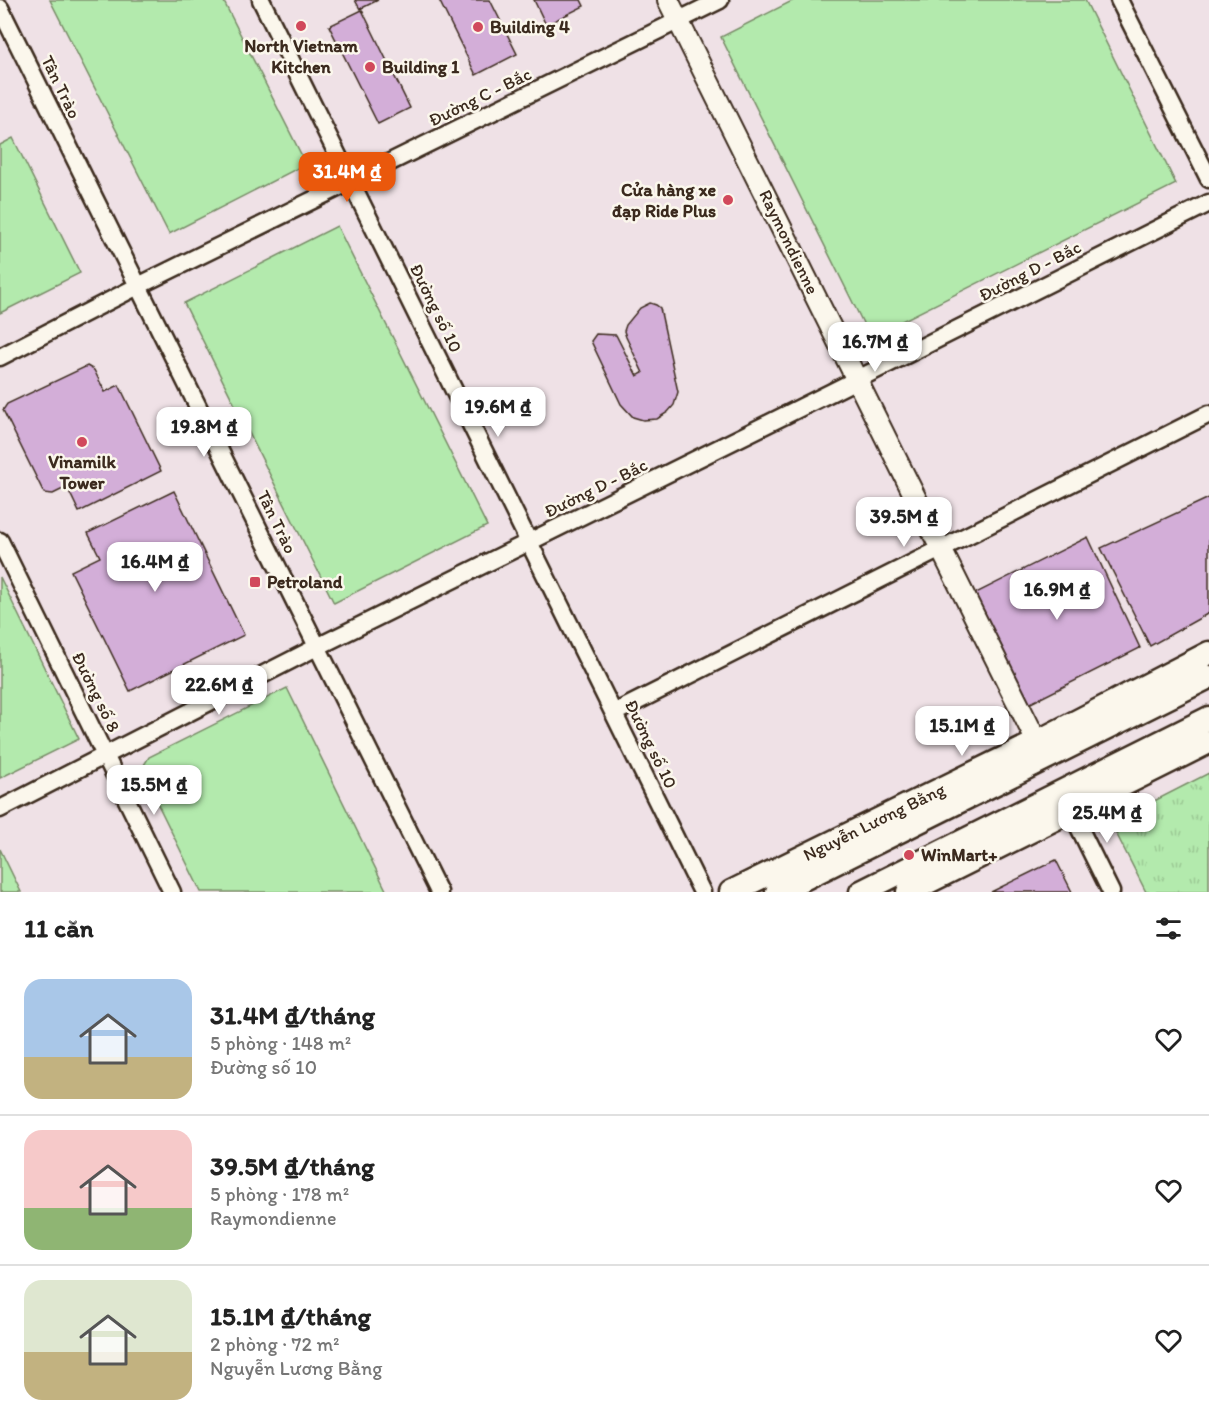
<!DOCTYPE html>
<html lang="vi">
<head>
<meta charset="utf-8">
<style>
  :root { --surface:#fff; --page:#f6f6f6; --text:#222; --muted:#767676; --line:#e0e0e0; --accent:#ea580c }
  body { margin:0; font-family:Itim,sans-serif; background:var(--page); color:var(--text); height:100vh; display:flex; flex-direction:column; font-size:22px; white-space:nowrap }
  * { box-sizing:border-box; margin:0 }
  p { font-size:20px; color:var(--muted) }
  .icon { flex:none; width:33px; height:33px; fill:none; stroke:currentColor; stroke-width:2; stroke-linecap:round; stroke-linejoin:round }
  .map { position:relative; height:892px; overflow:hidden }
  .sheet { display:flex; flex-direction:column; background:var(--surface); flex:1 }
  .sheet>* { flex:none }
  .price { position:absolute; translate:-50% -51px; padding:0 14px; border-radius:12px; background:#fff; color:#222; font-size:20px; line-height:39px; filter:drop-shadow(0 2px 3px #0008) }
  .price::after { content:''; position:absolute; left:50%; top:36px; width:18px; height:14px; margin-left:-9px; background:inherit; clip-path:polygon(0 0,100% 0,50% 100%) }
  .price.selected { background:var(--accent); color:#fff }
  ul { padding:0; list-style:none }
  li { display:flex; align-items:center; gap:18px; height:150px; padding:0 24px }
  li+li { border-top:2px solid var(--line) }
  li span { display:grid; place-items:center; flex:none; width:168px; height:120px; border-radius:18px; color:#555 }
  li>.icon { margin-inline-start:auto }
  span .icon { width:72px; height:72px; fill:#fffc; stroke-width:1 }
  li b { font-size:26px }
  h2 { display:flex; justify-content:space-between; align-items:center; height:72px; padding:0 24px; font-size:26px }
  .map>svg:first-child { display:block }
  .green { fill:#b3eaad; stroke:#778a66; stroke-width:1.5 }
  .park { fill:url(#park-tufts); stroke:#778a66; stroke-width:1.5 }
  .building { fill:#d3aed8; stroke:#3b2a1e; stroke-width:1.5 }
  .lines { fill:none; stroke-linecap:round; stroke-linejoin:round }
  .minor-casing { stroke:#3b2a1e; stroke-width:21 }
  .tertiary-casing { stroke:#3b2a1e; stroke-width:24 }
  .secondary-casing { stroke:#3b2a1e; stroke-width:27 }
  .minor { stroke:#fbf7ec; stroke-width:16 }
  .tertiary { stroke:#fbf7ec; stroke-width:20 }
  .secondary { stroke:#fbf7ec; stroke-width:22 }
  .poi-dot { fill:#d1495b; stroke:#fbf7ec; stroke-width:2 }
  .labels { text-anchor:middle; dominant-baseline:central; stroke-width:5; stroke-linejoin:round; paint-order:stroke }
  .poi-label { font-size:18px; font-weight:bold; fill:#3b2a1e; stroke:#fbf7ec; text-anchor:start }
  .street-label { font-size:18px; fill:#3b2a1e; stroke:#fbf7ec }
</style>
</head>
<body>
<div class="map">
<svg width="1209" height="892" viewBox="0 0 1209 892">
  <defs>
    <pattern id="park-tufts" width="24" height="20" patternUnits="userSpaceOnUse" patternTransform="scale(1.5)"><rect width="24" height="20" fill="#b3eaad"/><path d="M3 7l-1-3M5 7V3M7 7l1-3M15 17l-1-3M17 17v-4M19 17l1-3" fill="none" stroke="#9bc994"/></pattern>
  </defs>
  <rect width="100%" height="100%" fill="#efe1e6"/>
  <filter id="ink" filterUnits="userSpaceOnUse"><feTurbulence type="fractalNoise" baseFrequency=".0167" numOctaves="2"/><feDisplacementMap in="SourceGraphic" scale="12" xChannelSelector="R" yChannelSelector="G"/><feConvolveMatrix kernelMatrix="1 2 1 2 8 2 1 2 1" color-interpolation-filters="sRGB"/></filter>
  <g filter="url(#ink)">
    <!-- green -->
    <path class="green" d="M50,0H223L306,164L169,234Z
      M794,0H1085L1176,184L870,337L721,37Z
      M13,138L80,273L0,313V145Z
      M337,226L487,526L334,603L184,303Z
      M0,577L79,739L0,778Z
      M287,688L387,892H201L144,776V765L149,757Z
      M0,849L21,892H0Z"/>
    <!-- park -->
    <path class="park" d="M1209,773V892H1146L1111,823Z"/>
    <!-- building -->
    <path class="building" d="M355,0H378L360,9Z
      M439,0H490L517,54L476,75Z
      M534,0H581L584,6L546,25Z
      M362,10L410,108L378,124L329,26Z
      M650,303L656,305L660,308L678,392L674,405L668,412L657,419L643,420L633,417L621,404L591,341L596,334L616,335L637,376L643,373L626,337L624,331L626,325L640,308Z
      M87,366L94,370L105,392L119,385L161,471L79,512L67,487L53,494L44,493L3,410L7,404Z
      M174,491L244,635L130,691L71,571L100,557L88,533Z
      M1209,498V613L1150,646L1101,548Z
      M1088,537L1140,648L1027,705L972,595Z
      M1056,860L1072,892H991Z"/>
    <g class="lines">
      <!-- minor casing -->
      <g class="minor-casing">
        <path id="minor" d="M261,0L702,892
          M1119,0L1209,179
          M0,8L439,892
          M0,357L138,286L720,0
          M0,541L172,892
          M614,713L1209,414
          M0,809L317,647L832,392L1209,203
          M1071,811L1111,892"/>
      </g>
      <!-- tertiary casing -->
      <g class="tertiary-casing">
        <path id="tertiary" d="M668,0L1037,742"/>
      </g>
      <!-- secondary casing -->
      <g class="secondary-casing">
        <path id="secondary" d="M731,892L1037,742L1209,653
          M777,892L1209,677
          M861,892L1209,718
          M908,892L1209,742"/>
      </g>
      <!-- minor -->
      <use href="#minor" class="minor"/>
      <!-- tertiary -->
      <use href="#tertiary" class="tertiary"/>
      <!-- secondary -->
      <use href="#secondary" class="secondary"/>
    </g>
  </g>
  <!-- markers -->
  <g class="poi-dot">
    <circle cx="301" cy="26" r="6"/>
    <circle cx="478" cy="27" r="6"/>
    <circle cx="370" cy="67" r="6"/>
    <circle cx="728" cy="200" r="6"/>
    <circle cx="82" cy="442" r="6"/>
    <rect x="249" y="576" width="12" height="12" rx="3"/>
    <circle cx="909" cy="855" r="6"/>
  </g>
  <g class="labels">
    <!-- poi labels -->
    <g class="poi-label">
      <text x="490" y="27">Building 4</text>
      <text x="301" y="46" text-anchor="middle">North Vietnam<tspan x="301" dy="21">Kitchen</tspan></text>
      <text x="382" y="67">Building 1</text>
      <text x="716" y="190" text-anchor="end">Cửa hàng xe<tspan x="716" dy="21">đạp Ride Plus</tspan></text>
      <text x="82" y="462" text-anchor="middle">Vinamilk<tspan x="82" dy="21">Tower</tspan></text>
      <text x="267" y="582">Petroland</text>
      <text x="921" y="855">WinMart+</text>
    </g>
    <!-- street labels -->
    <g class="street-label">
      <text transform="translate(61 87) rotate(64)">Tân Trào</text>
      <text transform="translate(480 97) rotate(-26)">Đường C - Bắc</text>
      <text transform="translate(789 242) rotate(64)">Raymondienne</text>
      <text transform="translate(1030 271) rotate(-27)">Đường D - Bắc</text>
      <text transform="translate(436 308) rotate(64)">Đường số 10</text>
      <text transform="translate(596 488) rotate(-26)">Đường D - Bắc</text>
      <text transform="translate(277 522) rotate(64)">Tân Trào</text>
      <text transform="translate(96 692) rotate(64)">Đường số 8</text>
      <text transform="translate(651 744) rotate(64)">Đường số 10</text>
      <text transform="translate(874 822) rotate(-26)">Nguyễn Lương Bằng</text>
    </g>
  </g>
</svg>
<b class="price selected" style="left:347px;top:203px">31.4M ₫</b>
<b class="price" style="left:875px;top:373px">16.7M ₫</b>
<b class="price" style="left:498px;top:438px">19.6M ₫</b>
<b class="price" style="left:204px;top:458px">19.8M ₫</b>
<b class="price" style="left:904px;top:548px">39.5M ₫</b>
<b class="price" style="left:155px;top:593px">16.4M ₫</b>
<b class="price" style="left:1057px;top:621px">16.9M ₫</b>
<b class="price" style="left:219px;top:716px">22.6M ₫</b>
<b class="price" style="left:962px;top:757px">15.1M ₫</b>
<b class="price" style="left:154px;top:816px">15.5M ₫</b>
<b class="price" style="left:1107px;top:844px">25.4M ₫</b>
</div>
<section class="sheet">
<h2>11 căn<svg class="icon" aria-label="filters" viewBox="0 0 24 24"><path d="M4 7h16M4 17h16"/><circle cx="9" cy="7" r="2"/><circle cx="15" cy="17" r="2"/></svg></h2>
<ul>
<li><span style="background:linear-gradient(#a9c7e8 65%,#c2b280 0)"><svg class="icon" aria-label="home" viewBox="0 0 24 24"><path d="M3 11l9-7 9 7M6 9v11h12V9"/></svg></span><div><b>31.4M ₫/tháng</b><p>5 phòng · 148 m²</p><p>Đường số 10</p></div><svg class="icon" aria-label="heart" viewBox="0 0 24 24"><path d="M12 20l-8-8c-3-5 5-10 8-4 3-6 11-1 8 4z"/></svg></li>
<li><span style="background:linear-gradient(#f6c9c9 65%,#8fb573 0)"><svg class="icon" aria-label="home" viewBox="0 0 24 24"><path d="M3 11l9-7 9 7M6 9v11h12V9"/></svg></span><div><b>39.5M ₫/tháng</b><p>5 phòng · 178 m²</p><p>Raymondienne</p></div><svg class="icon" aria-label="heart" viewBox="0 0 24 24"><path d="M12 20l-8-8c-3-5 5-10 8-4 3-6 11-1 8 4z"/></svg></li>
<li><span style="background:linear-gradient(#dfe7d0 60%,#c2b280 0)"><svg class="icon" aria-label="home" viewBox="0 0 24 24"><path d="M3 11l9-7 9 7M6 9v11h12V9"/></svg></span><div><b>15.1M ₫/tháng</b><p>2 phòng · 72 m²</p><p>Nguyễn Lương Bằng</p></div><svg class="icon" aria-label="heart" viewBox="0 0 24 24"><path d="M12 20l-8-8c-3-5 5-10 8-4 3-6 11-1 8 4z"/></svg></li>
</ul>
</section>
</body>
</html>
